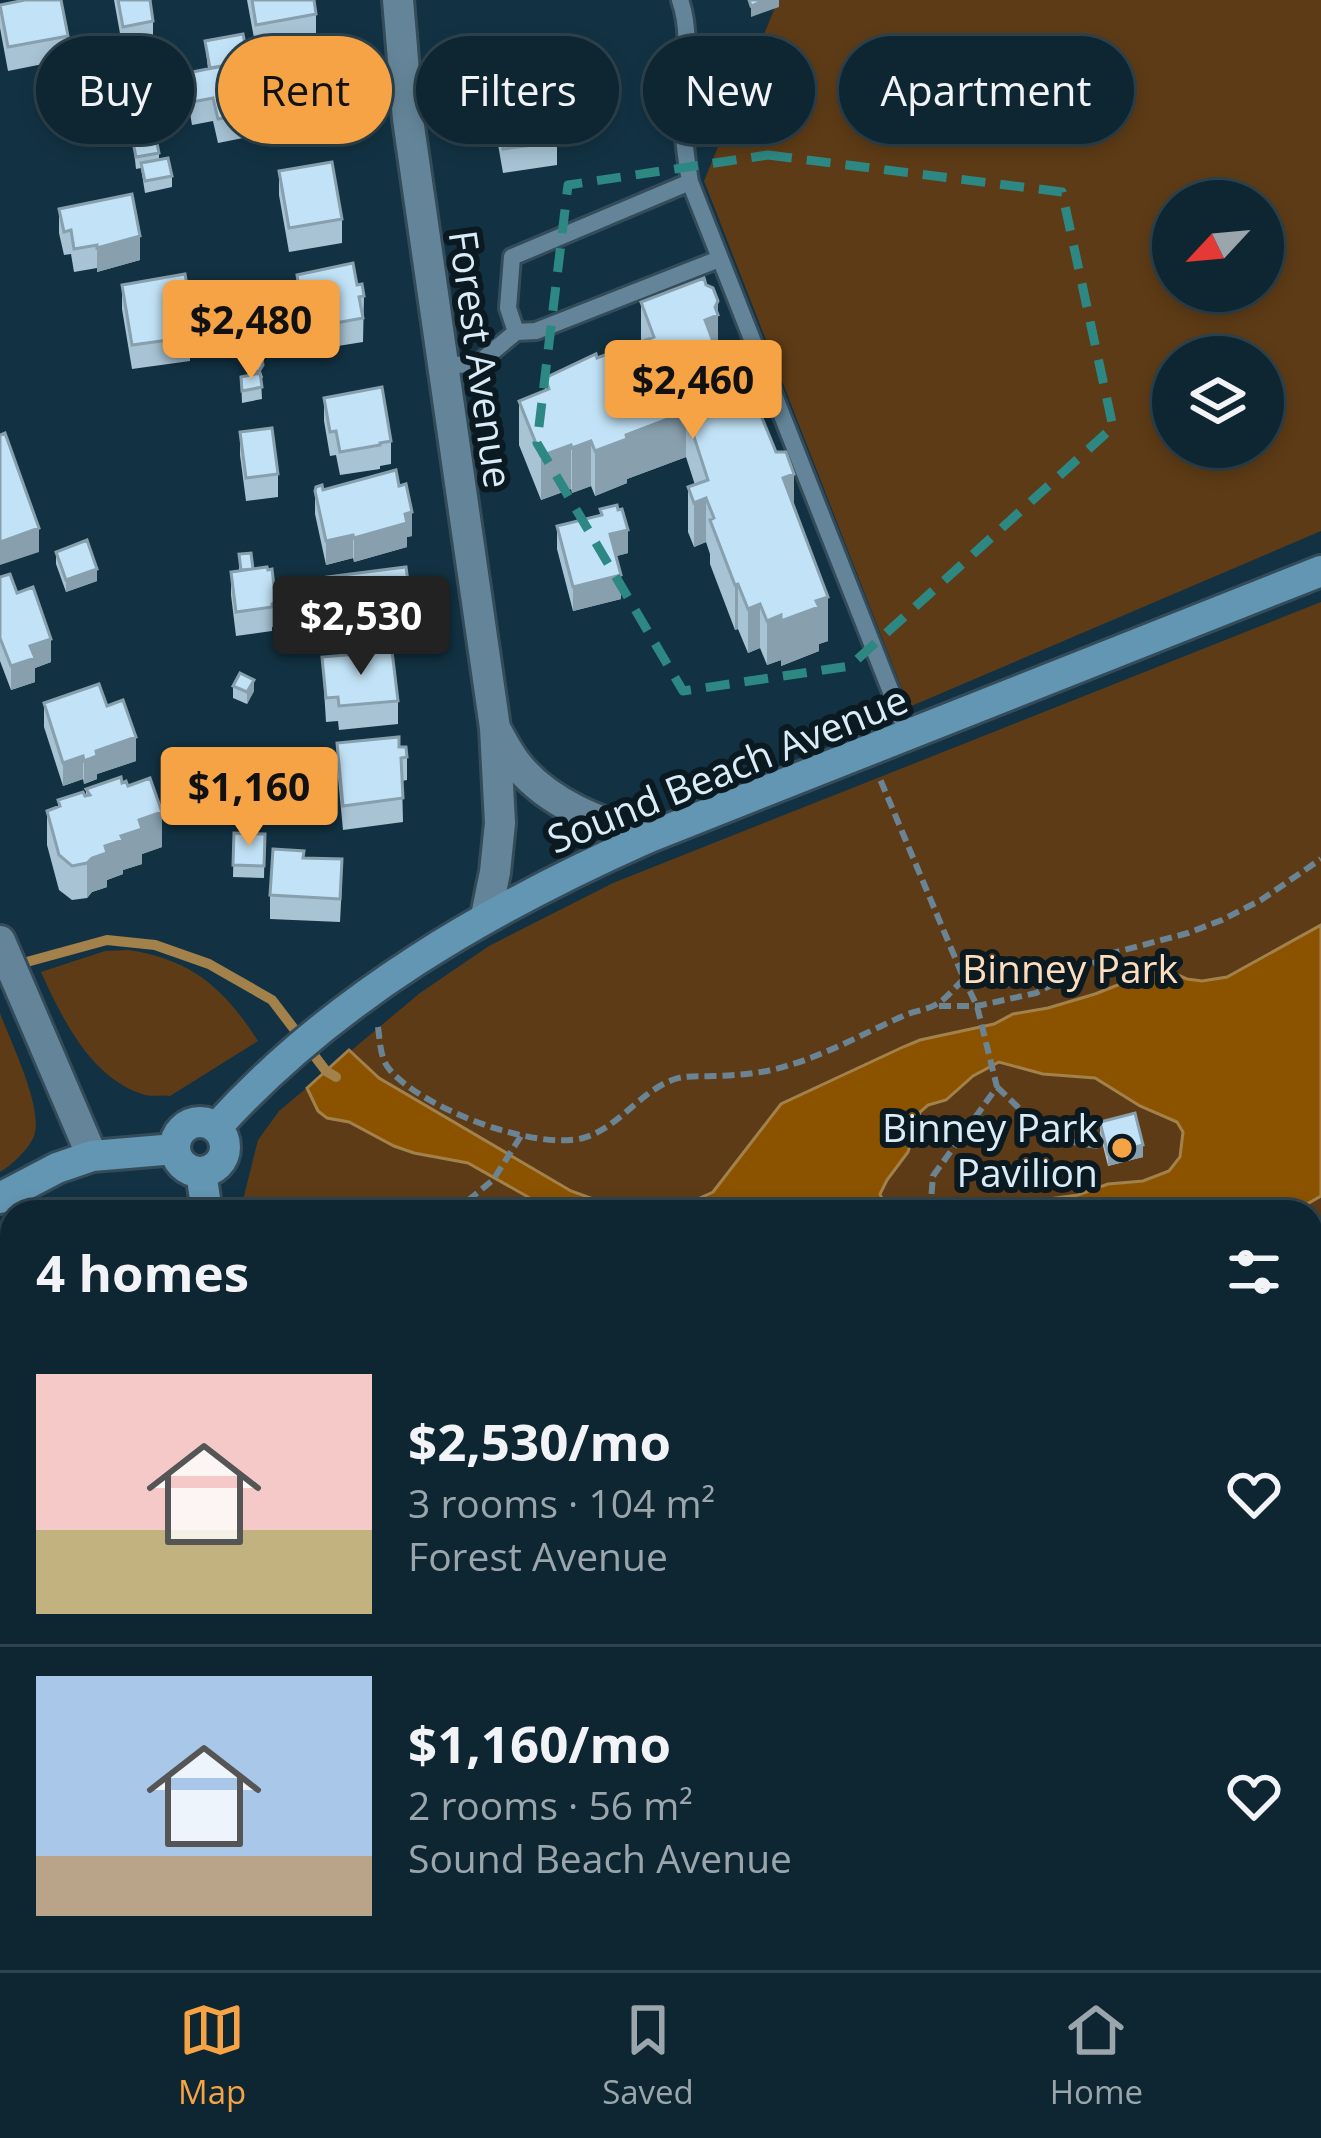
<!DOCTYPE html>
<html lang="en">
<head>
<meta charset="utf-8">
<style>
  :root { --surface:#0e2632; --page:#172e3a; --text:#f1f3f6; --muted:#9ba5ac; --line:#2e434d; --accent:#f5a345 }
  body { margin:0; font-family:"Open Sans",sans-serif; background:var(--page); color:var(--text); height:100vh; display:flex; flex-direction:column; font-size:45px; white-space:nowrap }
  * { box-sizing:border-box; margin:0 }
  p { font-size:39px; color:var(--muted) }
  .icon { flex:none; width:66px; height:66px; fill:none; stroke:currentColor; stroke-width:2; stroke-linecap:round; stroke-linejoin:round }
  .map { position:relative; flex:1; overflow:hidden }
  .side { position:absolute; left:0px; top:1200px; width:1323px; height:771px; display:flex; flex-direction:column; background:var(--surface); border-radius:36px 36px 0 0; box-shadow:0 6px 18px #0003,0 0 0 3px var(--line) }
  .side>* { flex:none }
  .guide { position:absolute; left:36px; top:36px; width:1251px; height:108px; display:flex; gap:24px }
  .needle { width:78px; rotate:244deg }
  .tools { position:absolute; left:1152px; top:180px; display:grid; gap:24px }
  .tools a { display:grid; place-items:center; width:132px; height:132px; border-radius:50%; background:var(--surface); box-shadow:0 6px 18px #0003,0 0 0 3px var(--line); font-size:60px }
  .price { position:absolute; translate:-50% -102px; padding:0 27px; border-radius:12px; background:var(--accent); color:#111; font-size:39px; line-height:78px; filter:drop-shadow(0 3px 6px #0008) }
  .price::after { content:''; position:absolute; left:50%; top:72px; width:36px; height:27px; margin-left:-18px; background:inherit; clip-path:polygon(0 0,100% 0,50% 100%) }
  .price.active { background:#222; color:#fff }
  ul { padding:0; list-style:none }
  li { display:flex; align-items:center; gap:36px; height:300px; padding:0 36px }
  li+li { border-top:3px solid var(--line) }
  li span { display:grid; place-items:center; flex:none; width:336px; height:240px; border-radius:0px; color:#555 }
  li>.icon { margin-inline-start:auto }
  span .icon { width:144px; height:144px; fill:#fffc; stroke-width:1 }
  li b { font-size:51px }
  h2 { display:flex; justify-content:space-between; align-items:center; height:144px; padding:0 36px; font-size:51px }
  .pill { padding:0 42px; border-radius:54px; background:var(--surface); box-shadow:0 6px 18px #0003,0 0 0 3px var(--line); font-size:42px; line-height:108px }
  .pill.active { background:var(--accent); color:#111 }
  .menu { display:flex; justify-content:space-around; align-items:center; height:168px; border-top:3px solid var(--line); background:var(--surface); font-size:33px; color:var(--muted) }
  .menu a { display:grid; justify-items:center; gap:6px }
  .menu .active { color:var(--accent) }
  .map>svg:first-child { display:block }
  .green { fill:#5d3b16; fill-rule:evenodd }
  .water { fill:#8b5300; stroke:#a3814a; stroke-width:3 }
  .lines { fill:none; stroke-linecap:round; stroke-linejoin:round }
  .stream { stroke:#a3814a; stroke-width:10 }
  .lane-casing { stroke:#344c5a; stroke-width:22 }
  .street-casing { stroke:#344c5a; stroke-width:36 }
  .secondary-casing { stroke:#344c5a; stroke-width:36 }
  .path { stroke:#6a8493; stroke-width:6; stroke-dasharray:12 6; stroke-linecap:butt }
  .lane { stroke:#648599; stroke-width:16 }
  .street { stroke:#648599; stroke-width:30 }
  .secondary { stroke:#6396b2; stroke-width:30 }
  .wall { fill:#a7c3d4 }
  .shaded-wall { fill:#889fad }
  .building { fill:#c2e3f7; stroke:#889fad; stroke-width:3 }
  .marked { fill:none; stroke:#2d8883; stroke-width:9; stroke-dasharray:24 15; stroke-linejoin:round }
  .poi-dot { fill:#f5a345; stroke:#0b1920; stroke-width:4.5 }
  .labels { text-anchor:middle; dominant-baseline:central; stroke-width:12; stroke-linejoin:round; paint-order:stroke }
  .street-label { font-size:39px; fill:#daecf7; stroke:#0b1920 }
  .park-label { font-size:39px; fill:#feddbd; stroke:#0b1920 }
  .poi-label { font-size:39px; fill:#daecf7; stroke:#0b1920; text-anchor:end }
</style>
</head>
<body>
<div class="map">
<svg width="1321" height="1970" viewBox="0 0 1321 1970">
  <rect width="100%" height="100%" fill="#123243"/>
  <!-- green -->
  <path class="green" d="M778,0H1321V531L909,707L704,181ZM1173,201H1263V291H1173ZM1173,357H1263V447H1173Z
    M1321,602V1361H1311V1212H240L258,1140L279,1111L420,993L489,946L613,883Z
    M128,950C191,959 224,988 258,1041L170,1096C160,1094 153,1098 142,1094C90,1077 62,1018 41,972L105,951Z
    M0,1013C10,1041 44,1108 34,1136C29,1149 11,1166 0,1172Z"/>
  <!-- water -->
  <path class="water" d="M1321,925V1196L1293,1212H1008L1041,1200L1078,1195L1108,1184L1143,1181L1169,1171L1180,1157L1183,1132L1177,1122L1140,1106L1095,1078L1043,1074L999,1062L973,1076L946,1100L928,1105L920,1112L908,1152L887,1180L880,1194L888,1212H669L713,1192L781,1104L903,1047L920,1040L994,1024L1013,1014L1048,1008L1095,994L1123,983L1133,973L1146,968L1164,969L1187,979L1202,981L1227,977Z
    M349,1050L379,1078L571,1191L629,1212H543L537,1202L468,1163L414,1153L394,1146L349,1122L327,1118L318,1111L307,1088Z"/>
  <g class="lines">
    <!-- stream -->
    <path class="stream" d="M12,966L107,940L155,945L209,964L272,1000L326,1071L336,1077"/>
    <!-- lane casing -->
    <g class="lane-casing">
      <path id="lane" d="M680,0C692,34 684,70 683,105C682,131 686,157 690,182L908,735
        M516,332L508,308L512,257L690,182
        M443,367L480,362L516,332L536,331L719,259
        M0,1340L12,1365"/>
    </g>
    <!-- street casing -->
    <g class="street-casing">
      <path id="street" d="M398,0L408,119L495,728L500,823L495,872L486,916
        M496,730C502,741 508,753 516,763C547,804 600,822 647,838
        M0,941L92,1156
        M1311,1375L1321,1376
        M851,1959L855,1970"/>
    </g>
    <!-- secondary casing -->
    <g class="secondary-casing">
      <path id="secondary" d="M175 1147a25 25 0 1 1 50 0a25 25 0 1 1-50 0Z
        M216,1128C334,997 488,909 647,838L1321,571
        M201,1172L207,1212
        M0,1198L57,1168L92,1156L175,1149
        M161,1970L165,1959"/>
    </g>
    <!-- path -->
    <path class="path" d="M939,1006H977L1036,993L1113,953L1188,933L1222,920L1261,900L1321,859
      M378,1027C380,1041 380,1059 390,1070C422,1108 534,1151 583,1138C619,1128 641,1090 675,1079C688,1075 699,1077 712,1076C730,1076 749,1074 767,1071C815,1061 858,1036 903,1016C913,1011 927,1010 937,1004C947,998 955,987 964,979L880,779
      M997,1087C1033,1121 1050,1144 1103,1146
      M454,1212L493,1180L521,1136
      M930,1212L933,1176L997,1087L977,1006L964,979
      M1311,1227L1321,1224"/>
    <!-- lane -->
    <use href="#lane" class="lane"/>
    <!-- street -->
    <use href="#street" class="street"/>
    <!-- secondary -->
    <use href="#secondary" class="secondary"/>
  </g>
  <!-- wall -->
  <path class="wall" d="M114,0H152L150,1L153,21V45L123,50Z
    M247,0H314L316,14V38L256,49Z
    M0,5L68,36V59L8,71L0,28Z
    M205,41L252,77L288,110V133L248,141V137L218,143L213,121L192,125L187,96V73L208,69Z
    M495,103L557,142V165L503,173L495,127Z
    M133,142L159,153V160L172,176V187L145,193L141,168L136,169Z
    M279,171L342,219V243L289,252L279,195Z
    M59,209L140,260L97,272V268L74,272L71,254L64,255L59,233Z
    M297,275L357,285L364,296L363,342L319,349L314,323L301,325L297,299Z
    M122,285L193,319V342L190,343V361L132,369L122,309Z
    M706,285L718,301V354L732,392L794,507L828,641L819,644V651L781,666V660L767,665L760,648L748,653L738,629L735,630L710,564V554L706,542L694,547L688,532V487L695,485L686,457L627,479V483L595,496L591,486L572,493L571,489L541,500L519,445V401L545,391V378L641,342V302Z
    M245,335L263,377L261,380L262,399L242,403L241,377L250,375Z
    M324,398L391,441V464L380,466V469L340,475L336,455L330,456L324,421Z
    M240,432L278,474V497L246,501L240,455Z
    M323,490L412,536L407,537V547L354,562L353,558L326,565L315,514V491Z
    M600,509L628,553L616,556L621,599L573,611L557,549V526L600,515Z
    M56,552L97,581L66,592L56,564Z
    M239,554L253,569L276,603V627H272V631L236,636L231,595V572L239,571Z
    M0,577L17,593L51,662L35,668V682L11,690L0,661Z
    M322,586L414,625V649L392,652L398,701V724L339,730L338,721L326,722L322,657L387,651L385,638L333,644L330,623L324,620L322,610Z
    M233,686L254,691L247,704L233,698Z
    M44,703L107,706L136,761L97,774V779L84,784L83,779L63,786L44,727Z
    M337,743L399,747L407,757V780L402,781L403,822L343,830L337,767Z
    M122,783L162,847L142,854V864L123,870V874L107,880V887L92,892L87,898L72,900L59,890L47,845V811L58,807V800L86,796V789Z
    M234,833L265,834L264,878L233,877Z
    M342,883L340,922L270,919V895Z
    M1100,1122L1143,1157L1108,1166L1100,1134Z
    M12,1243V1318L9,1317Z
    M0,1711H12V1828H0Z
    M0,1841L9,1843L4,1956H0Z
    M945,1959H1060V1970H949Z"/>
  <!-- shaded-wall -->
  <path class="shaded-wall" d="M766,0H779V7L751,17V6Z
    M475,64V76L465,78V66Z
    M140,236V260L97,272V248Z
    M718,301V359L705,320Z
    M686,412V457L627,479V483L595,496V451L626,435Z
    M591,441V486L572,493V448Z
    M571,445V489L541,500V456Z
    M794,474V518L783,478Z
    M706,498V542L694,547V503Z
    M412,512V536L407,537V547L354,562V538Z
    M39,528V552L0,565V542Z
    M628,530V553L610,558V534Z
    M353,535V558L326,565V541Z
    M97,569V581L66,592V580Z
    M621,575V599L573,611V587Z
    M738,584V629L735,630V585Z
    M828,597V641L819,644V651L781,666V621L816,601Z
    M760,604V648L748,653V609Z
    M781,615V660L767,665V621Z
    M51,639V662L35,668V682L11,690V666L30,646Z
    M254,680V691L247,704V692Z
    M136,737V761L97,774V779L84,784V761L96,751Z
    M83,756V779L63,786V763Z
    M162,812V847L142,854V864L123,870V874L107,880V887L92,892L87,898V863L105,846L121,836L139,820Z
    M1143,1145V1157L1108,1166V1154Z
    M12,1477V1512L0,1516V1481Z
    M12,1872V1907L4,1956V1922Z
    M955,1959H965V1970H955Z
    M1036,1959H1060V1970H998Z"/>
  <!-- building -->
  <path class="building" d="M25,0H61L68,36L8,47L0,5Z
    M118,0H150L153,21L123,27Z
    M252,0H314L316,14L256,25Z
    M749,0H766L751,6Z
    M243,34L249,64L244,65V62L210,68L205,41Z
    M471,48L475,64L465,66L462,50Z
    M244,62L245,66L250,65L252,77L279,72L288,110L248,117V114L218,119L213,98L192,102L187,73Z
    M548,91L557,142L503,149L495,103Z
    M156,138L159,153L136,157L133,142Z
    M168,158L172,176L145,181L141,163Z
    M332,162L342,219L289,228L279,171Z
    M132,194L140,236L97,248V245L74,249L71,230L64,232L59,209Z
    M353,263L357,285L362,284L364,296L359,297L363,318L319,326L314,300L301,302L297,275Z
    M185,274L193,319L186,320L190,337L132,345L122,285Z
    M704,278L706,285L713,288L718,301L715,307L718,315L705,320L732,392L749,386L776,452H786L794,474L783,478L828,597L816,601L819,607L781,621V615L767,621L760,604L748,609L738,584L735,585L710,520L714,518L706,498L694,503L688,487L708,480L686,412L626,435L627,439L595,451L591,441L572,448L571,445L541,456L519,401L549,389L545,378L596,354L597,358L654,337L641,302Z
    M258,333L263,365L258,373L254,366L250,367L245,335Z
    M260,373L262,387L242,391L241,377Z
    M382,387L391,441L380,443V445L340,452L336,431L330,432L324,398Z
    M272,428L278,474L246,478L240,432Z
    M5,433L39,528L0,542V435Z
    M396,470L399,486L406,484L412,512L405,514L407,523L354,538L353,535L326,541L315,491L316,487L322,485L323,490Z
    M617,505L618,510L622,509L628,530L610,534L621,575L573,587L557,526L602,515L600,509Z
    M87,540L97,569L66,580L56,552Z
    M251,553L253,569L241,570L239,554Z
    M267,567L268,570L272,569L276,603L272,604V607L236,612L231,572Z
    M406,567L414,625L387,629L385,614L333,621L330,599L324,597L322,586L328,581L327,577Z
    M10,574L17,593L33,587L51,639L30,646L35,658L11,666L0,638V577Z
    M392,651L398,701L339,706L338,697L326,698L322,657Z
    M240,673L254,680L247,692L233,686Z
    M99,684L107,706L123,700L136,737L96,751L97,756L84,761L83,756L63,763L44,703Z
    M399,737V747H406L407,757L401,758L403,798L343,806L337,743Z
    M121,777L122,783L126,781L128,786L150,778L162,812L139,820L142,829L121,836L123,840L105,846L107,853L92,858L87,863L72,866L59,855L47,811L60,806L58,800L83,792L85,796L90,795L86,789Z
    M234,833L265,834L264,866L233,865Z
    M273,849L304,851L303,858L342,859L340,899L270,895Z
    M1135,1113L1143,1145L1108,1154L1100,1122Z
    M12,1243V1283H9Z
    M0,1381L12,1382V1477L0,1481Z
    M0,1711H12V1805H0V1779H2Z
    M0,1841L9,1843L7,1859L12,1860V1872L4,1922L0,1921Z
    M1321,1934V1970H1233L1230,1959H1311V1937Z
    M308,1959H372L376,1970H288L286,1966Z
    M698,1959H711L715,1970H684L682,1965Z
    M967,1959H1036L998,1970H970Z"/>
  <!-- marked area -->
  <path class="marked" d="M768,155L1062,192L1113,427L850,666L683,691L537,443L568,185Z"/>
  <!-- markers -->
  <circle class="poi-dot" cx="1122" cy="1148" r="12"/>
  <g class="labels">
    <!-- street labels -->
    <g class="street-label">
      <text transform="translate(482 359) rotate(82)">Forest Avenue</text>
      <text transform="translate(727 768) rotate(-22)">Sound Beach Avenue</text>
    </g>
    <!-- park labels -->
    <g class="park-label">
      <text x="1070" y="967">Binney Park</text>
    </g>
    <!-- poi labels -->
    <g class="poi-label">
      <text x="1098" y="1126">Binney Park<tspan x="1098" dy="45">Pavilion</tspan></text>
    </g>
  </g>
</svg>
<div class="tools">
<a><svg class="needle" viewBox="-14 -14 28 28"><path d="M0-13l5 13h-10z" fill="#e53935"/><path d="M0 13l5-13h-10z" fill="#9ba5ac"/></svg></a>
<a><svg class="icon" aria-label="layers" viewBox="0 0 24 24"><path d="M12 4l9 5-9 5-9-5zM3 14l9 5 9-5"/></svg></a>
</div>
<b class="price" style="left:251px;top:382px">$2,480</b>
<b class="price" style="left:693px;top:442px">$2,460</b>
<b class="price active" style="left:361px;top:678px">$2,530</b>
<b class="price" style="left:249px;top:849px">$1,160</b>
<div class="guide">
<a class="pill">Buy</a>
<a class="pill active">Rent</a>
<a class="pill">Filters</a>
<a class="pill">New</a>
<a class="pill">Apartment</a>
</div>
<section class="side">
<h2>4 homes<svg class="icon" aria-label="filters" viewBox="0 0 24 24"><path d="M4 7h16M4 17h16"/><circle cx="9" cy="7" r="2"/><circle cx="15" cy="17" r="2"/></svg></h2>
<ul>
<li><span style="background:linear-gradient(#f6c9c9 65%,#c2b280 0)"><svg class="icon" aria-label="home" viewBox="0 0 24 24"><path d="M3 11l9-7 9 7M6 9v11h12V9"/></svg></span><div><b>$2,530/mo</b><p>3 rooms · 104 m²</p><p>Forest Avenue</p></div><svg class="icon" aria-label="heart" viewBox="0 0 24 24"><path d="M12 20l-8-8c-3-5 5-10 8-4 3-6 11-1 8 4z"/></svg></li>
<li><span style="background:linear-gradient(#a9c7e8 75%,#b9a48a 0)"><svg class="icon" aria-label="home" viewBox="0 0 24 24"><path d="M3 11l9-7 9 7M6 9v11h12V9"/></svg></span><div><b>$1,160/mo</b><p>2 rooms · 56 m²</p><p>Sound Beach Avenue</p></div><svg class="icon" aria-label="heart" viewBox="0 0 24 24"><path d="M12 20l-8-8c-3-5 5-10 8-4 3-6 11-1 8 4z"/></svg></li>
</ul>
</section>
</div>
<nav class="menu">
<a class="active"><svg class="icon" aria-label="map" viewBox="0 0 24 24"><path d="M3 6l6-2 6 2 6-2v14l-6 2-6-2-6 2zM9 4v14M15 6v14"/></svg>Map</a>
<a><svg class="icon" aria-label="saved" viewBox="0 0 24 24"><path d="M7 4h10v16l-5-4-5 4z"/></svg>Saved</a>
<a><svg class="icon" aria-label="home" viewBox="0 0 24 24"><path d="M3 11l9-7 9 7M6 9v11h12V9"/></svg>Home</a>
</nav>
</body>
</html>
